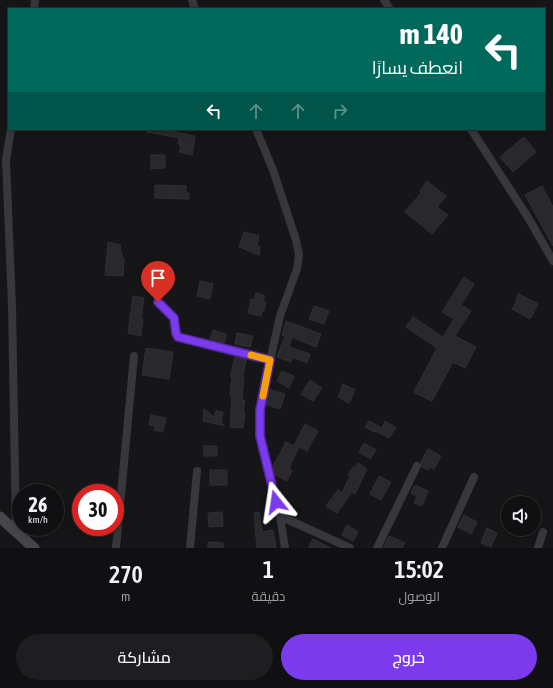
<!DOCTYPE html>
<html lang="ar">
<head>
<meta charset="utf-8">
<style>
  :root { --surface:#101012; --page:#1e1e20; --text:#f1f3f6; --muted:#9c9d9f; --line:#303032; --accent:#7c3aed }
  body { margin:0; font-family:"Asap Condensed",Cairo,sans-serif; background:var(--page); color:var(--text); direction:rtl; height:100vh; display:flex; flex-direction:column; font-size:15px; white-space:nowrap }
  * { box-sizing:border-box; margin:0 }
  p { font-size:13px; color:var(--muted) }
  .icon { flex:none; width:22px; height:22px; fill:none; stroke:currentColor; stroke-width:2; stroke-linecap:round; stroke-linejoin:round }
  .map { position:relative; height:548px; overflow:hidden; direction:ltr }
  .side { display:flex; flex-direction:column; background:var(--surface); flex:1 }
  .side>* { flex:none }
  .guide { position:absolute; left:8px; top:8px; width:537px; height:122px; border-radius:0px; box-shadow:0 2px 10px #0003,0 0 0 1px var(--line); direction:rtl; background:#00695c; color:#fff; overflow:hidden }
  .controls { position:absolute; left:501px; top:496px; display:grid; gap:8px }
  .controls a { display:grid; place-items:center; width:40px; height:40px; border-radius:50%; background:var(--surface); box-shadow:0 2px 10px #0003,0 0 0 1px var(--line); font-size:20px }
  .speed { position:absolute; left:12px; top:484px; display:flex; gap:8px; font-size:20px; font-weight:700; text-align:center }
  .speed>* { display:grid; place-content:center; width:52px; height:52px; border-radius:50%; background:var(--surface); box-shadow:0 2px 10px #0003,0 0 0 1px var(--line); line-height:1 }
  .speed small { font-size:10px; font-weight:400 }
  .speed .limit { border:6px solid #d22; background:#fff; color:#111 }
  .pin { position:absolute; display:grid; place-items:center; width:34px; height:34px; color:#fff; margin:-41px -17px; border-radius:50% 50% 50% 0; rotate:-45deg; box-shadow:0 0 4px #0007 }
  .pin .icon { rotate:45deg }
  .me { position:absolute; width:44px; margin:-22px; rotate:345deg; stroke-linejoin:round; filter:drop-shadow(0 0 3px #0008) }
  .turn { display:flex; align-items:center; gap:14px; height:84px; padding:0 16px; font-size:18px }
  .turn .icon { width:52px; height:52px; stroke-width:2.5 }
  .turn b { display:block; font-size:28px; line-height:34px }
  .lanes { display:flex; align-items:center; height:38px; padding:0 16px; background:#0003; justify-content:center; gap:20px; direction:ltr }
  .lanes .off { opacity:.35 }
  .eta { display:flex; justify-content:space-evenly; align-items:center; height:68px; text-align:center }
  .eta b { font-size:24px; font-weight:600; line-height:28px }
  .button { display:flex; gap:8px; margin-top:auto; padding:8px 16px }
  .button a { flex:1; height:46px; border-radius:24px; background:var(--accent); color:#fff; font-size:16px; font-weight:600; line-height:46px; text-align:center }
  .button a+a { background:var(--page); color:var(--text) }
  .map>svg:first-child { display:block }
</style>
</head>
<body>
<div class="map">
<svg width="553" height="548" viewBox="0 0 553 548">
  <rect width="100%" height="100%" fill="#161618"/>
  <!-- building -->
  <g fill="#29292c" stroke="#303034">
    <path d="M147 129H171V131L195 136 192 155 179 152 181 145 178 144 179 138 147 132Z"/>
    <path d="M524 137 536 152 513 172 500 157Z"/>
    <path d="M151 155H165V168L151 169Z"/>
    <path d="M427 181 446 196 437 207 448 215 432 234 405 212 421 193 420 191Z"/>
    <path d="M155 185 186 186V193H189V199L155 198Z"/>
    <path d="M542 186 553 207V246L525 195Z"/>
    <path d="M244 232 259 236 257 246 260 247 259 255 239 247Z"/>
    <path d="M108 242 120 245 121 253 124 260 123 276 105 275Z"/>
    <path d="M464 277 474 284 461 305 471 311 455 336 476 347 465 368 453 362 432 401 414 392 437 348 406 327 413 317 443 337 454 319 442 312Z"/>
    <path d="M200 281 213 284 210 299 197 296Z"/>
    <path d="M256 293 265 296 263 302H266L264 311 262 310 261 316 248 313 251 299 254 300Z"/>
    <path d="M518 294 538 304 530 319 512 309 517 300 516 299Z"/>
    <path d="M133 296 144 298 141 319H143L141 336 128 333Z"/>
    <path d="M314 306 329 311 324 324 309 319Z"/>
    <path d="M286 321 321 334 316 347 292 337 289 347 310 354 307 363 293 357 291 362 277 357 285 336 282 335Z"/>
    <path d="M213 330 226 334 224 343 210 339Z"/>
    <path d="M237 333 253 336 250 347 235 344Z"/>
    <path d="M146 348 173 352 169 379 142 375Z"/>
    <path d="M235 357 246 360 243 375 244 376 242 400H245L243 412H245L243 428 230 427 232 395H230L232 377H230Z"/>
    <path d="M282 371 294 376 289 388 277 381Z"/>
    <path d="M310 380 322 388 313 401 301 394Z"/>
    <path d="M343 384 355 390 349 403 338 397Z"/>
    <path d="M269 389 285 394 280 409 267 405Z"/>
    <path d="M204 409 214 417 216 411 223 412 221 423 225 426 203 421Z"/>
    <path d="M151 415 166 418 163 432 154 430 155 426 149 425Z"/>
    <path d="M369 421 382 428 385 421 396 428 389 438 375 431 374 432 365 427Z"/>
    <path d="M305 424 318 431 307 451 299 447 289 468 292 470 287 481 275 475 273 470 275 467 273 466 286 442 294 446Z"/>
    <path d="M364 443 376 450 370 459 359 452Z"/>
    <rect x="204" y="446" width="13" height="10"/>
    <path d="M428 449 441 456 434 469 430 467 428 470 422 467 421 462Z"/>
    <path d="M358 463 367 469 355 494 352 492 337 513 326 506 338 490 342 493 350 476 348 475 353 467 355 468Z"/>
    <rect x="210" y="470" width="17" height="15"/>
    <path d="M379 476 391 482 381 500 370 494Z"/>
    <path d="M415 485 428 491 422 506 414 503 417 496 411 493Z"/>
    <path d="M222 512 223 526 209 527 208 513Z"/>
    <path d="M259 512 262 532 273 530 276 548H257L254 513Z"/>
    <path d="M464 515 477 522 471 534 458 527Z"/>
    <path d="M347 525 358 532 353 541 342 535Z"/>
    <path d="M487 528 497 533 491 547 481 543Z"/>
    <path d="M389 536 405 543 402 548H383Z"/>
    <path d="M313 539 331 548H308Z"/>
    <path d="M208 542 223 543V548H208Z"/>
  </g>
  <g fill="none" stroke-linecap="round" stroke-linejoin="round">
    <!-- street -->
    <g stroke="#37383d" stroke-width="8">
      <path d="M192 0 195 9"/>
      <path d="M384 0 390 9"/>
      <path d="M34 9 35 0"/>
      <path d="M11 129 6 160 12 306 16 531"/>
      <path d="M256 129 273 170 296 240 299 255 297 269 280 316 262 397 259 422 260 436 262 448 280 516 285 548"/>
      <path d="M471 129 529 219 553 261"/>
      <path d="M158 302 174 318 176 333 178 337 270 360"/>
      <path d="M280 516 350 548"/>
      <path d="M116 548 134 356"/>
      <path d="M190 548 197 471"/>
      <path d="M377 548 417 466"/>
      <path d="M442 548 474 477"/>
      <path d="M538 548 543 532"/>
    </g>
    <!-- secondary -->
    <path stroke="#45474d" stroke-width="11" d="M0 517 34 548"/>
  </g>
  <g fill="none" stroke-linecap="round" stroke-linejoin="round">
    <!-- route casing -->
    <g stroke="#51269a" stroke-width="10">
      <path id="route" d="M158 302 174 318 176 333 178 337 270 360 260 410V436L276 502"/>
    </g>
    <!-- route -->
    <use href="#route" stroke="#7c3aed" stroke-width="7"/>
    <!-- slow -->
    <path stroke="#f59e0b" stroke-width="7" d="M251 355 270 360 263 396"/>
  </g>
</svg>
<div class="controls">
<a><svg class="icon" aria-label="sound" viewBox="0 0 24 24"><path d="M4 9h4l5-4v14l-5-4H4zM17 9q2 3 0 6"/></svg></a>
</div>
<div class="speed"><div>26<small>km/h</small></div><div class="limit">30</div></div>
<div class="pin" style="left:158px;top:302px;background:#d93025"><svg class="icon" aria-label="arrive" viewBox="0 0 24 24"><path d="M6 21V4h12l-3 4 3 4H6"/></svg></div>
<svg class="me" style="left:276px;top:502px" viewBox="-20 -20 40 40"><path d="M0-17L14 15 0 8-14 15z" fill="#7c3aed" stroke="#fff" stroke-width="4"/></svg>
<div class="guide">
<div class="turn"><svg class="icon" aria-label="left" viewBox="0 0 24 24"><path d="M17 20v-9H6M10 6l-5 5 5 5"/></svg><div><b>140 m</b>انعطف يسارًا</div></div>
<div class="lanes"><svg class="icon" aria-label="left" viewBox="0 0 24 24"><path d="M17 20v-9H6M10 6l-5 5 5 5"/></svg><svg class="icon off" aria-label="ahead" viewBox="0 0 24 24"><path d="M12 20V5M6 11l6-6 6 6"/></svg><svg class="icon off" aria-label="ahead" viewBox="0 0 24 24"><path d="M12 20V5M6 11l6-6 6 6"/></svg><svg class="icon off" aria-label="right" viewBox="0 0 24 24"><path d="M7 20v-9h11M14 6l5 5-5 5"/></svg></div>
</div>
</div>
<section class="side">
<div class="eta">
<div><b>15:02</b><p>الوصول</p></div>
<div><b>1</b><p>دقيقة</p></div>
<div><b>270</b><p>m</p></div>
</div>
<div class="button"><a>خروج</a><a>مشاركة</a></div>
</section>
</body>
</html>
